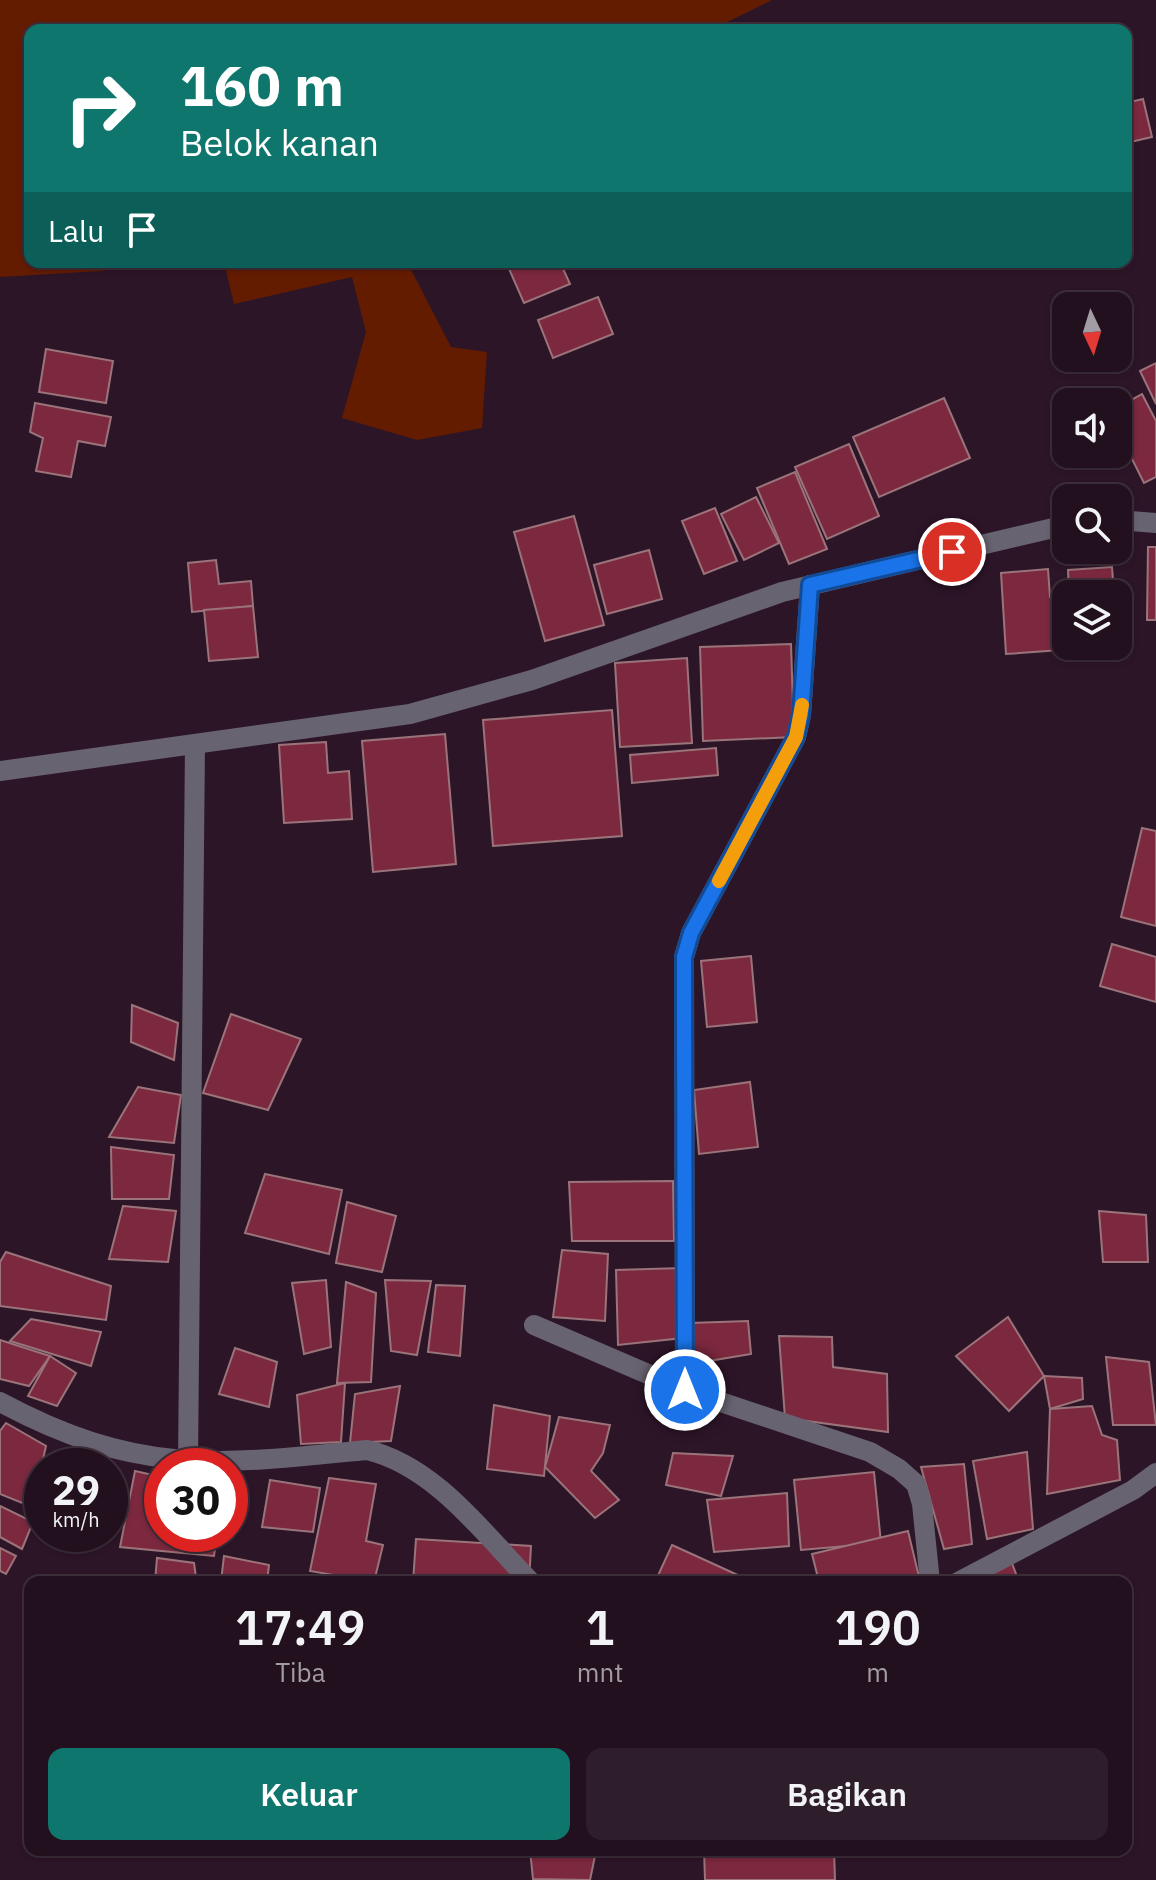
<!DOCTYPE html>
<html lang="id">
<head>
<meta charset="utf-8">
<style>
  :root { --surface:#22101e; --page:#2e1e2b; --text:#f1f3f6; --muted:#a29da4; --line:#3f303c; --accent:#0f766e }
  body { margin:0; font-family:"IBM Plex Sans",sans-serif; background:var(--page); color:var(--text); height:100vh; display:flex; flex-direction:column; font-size:30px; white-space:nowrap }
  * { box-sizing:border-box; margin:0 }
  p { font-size:26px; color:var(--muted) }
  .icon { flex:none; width:44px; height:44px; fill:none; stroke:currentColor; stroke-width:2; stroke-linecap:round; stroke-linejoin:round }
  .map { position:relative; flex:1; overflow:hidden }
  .details { position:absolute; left:24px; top:1576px; width:1108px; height:280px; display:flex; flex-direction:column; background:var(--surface); border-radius:16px; box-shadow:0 2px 6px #0004,0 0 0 2px var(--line) }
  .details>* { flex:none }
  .hud { position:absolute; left:24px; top:24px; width:1108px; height:244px; border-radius:16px; box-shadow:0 2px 6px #0004,0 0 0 2px var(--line); background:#0f766e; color:#fff; overflow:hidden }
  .needle { width:52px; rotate:176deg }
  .controls { position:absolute; left:1052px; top:292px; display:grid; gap:16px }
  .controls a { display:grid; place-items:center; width:80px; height:80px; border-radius:16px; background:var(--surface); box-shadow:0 2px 6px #0004,0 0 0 2px var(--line); font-size:40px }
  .speed { position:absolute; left:24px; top:1448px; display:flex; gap:16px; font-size:40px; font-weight:700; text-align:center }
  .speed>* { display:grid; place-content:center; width:104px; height:104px; border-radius:50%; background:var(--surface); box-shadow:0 2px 6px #0004,0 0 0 2px var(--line); line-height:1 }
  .speed small { font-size:20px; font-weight:400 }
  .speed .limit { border:12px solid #d22; background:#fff; color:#111 }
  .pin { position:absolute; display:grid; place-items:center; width:68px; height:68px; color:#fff; margin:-34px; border:4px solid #fff; border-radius:50%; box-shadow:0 2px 8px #0007 }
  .me { position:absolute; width:88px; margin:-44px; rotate:0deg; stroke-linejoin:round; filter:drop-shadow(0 0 6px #0008) }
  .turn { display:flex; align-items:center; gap:28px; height:168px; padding:0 24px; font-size:36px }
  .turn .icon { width:104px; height:104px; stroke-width:2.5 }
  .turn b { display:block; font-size:56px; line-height:68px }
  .then { display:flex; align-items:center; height:76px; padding:0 24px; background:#0003; gap:16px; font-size:30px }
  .eta { display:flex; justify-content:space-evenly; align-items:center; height:136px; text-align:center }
  .eta b { font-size:48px; font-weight:600; line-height:56px }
  .cta { display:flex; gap:16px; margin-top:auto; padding:16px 24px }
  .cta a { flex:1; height:92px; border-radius:16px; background:var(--accent); color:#fff; font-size:32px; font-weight:600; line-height:92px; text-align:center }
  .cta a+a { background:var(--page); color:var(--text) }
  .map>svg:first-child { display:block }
</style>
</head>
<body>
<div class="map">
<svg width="1156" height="1880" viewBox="0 0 1156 1880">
  <rect width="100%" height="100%" fill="#2d1528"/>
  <!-- green -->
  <g fill="#641c01">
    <path d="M0 0H772L711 30H30V262H152L101 271 0 277Z"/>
    <path d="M224 262H407L451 347 487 352 482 428 417 440 342 418 366 332 352 277 234 304Z"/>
  </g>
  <!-- building -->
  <g fill="#7c283f" stroke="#9a747a" stroke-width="2">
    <path d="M1143 99 1152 137 1126 143V103Z"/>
    <path d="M506 262H560L570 284 524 303Z"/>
    <path d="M598 297 613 334 553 358 538 320Z"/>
    <path d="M46 349 113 361 106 403 39 392Z"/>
    <path d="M1156 363V404L1140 371Z"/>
    <path d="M1142 394 1156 421V477L1144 483 1118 431V407Z"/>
    <path d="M944 398 970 458 879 497 853 437Z"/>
    <path d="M35 403 111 417 105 446 78 441 71 477 36 471 43 438 30 432Z"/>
    <path d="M849 444 879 516 827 539 795 467Z"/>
    <path d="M795 472 827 549 789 564 757 488Z"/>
    <path d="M756 497 779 543 744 560 721 514Z"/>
    <path d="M715 508 737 561 704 574 682 521Z"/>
    <path d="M574 516 604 625 545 641 514 532Z"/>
    <path d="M1148 547H1156V620H1147Z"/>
    <path d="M649 550 662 599 607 614 594 565Z"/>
    <path d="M216 560 219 584 251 581 253 606 192 612 188 563Z"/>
    <path d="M1112 567 1114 594H1069L1068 570Z"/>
    <path d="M1048 569 1050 597H1066V646H1117L1006 654 1001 573Z"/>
    <path d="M253 606 258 657 209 661 204 610Z"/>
    <path d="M791 644 794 737 703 741 700 647Z"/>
    <path d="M687 658 692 743 620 747 615 663Z"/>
    <path d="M612 710 622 836 493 846 483 720Z"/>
    <path d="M445 734 456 864 373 872 362 741Z"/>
    <path d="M326 742 328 773 349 771 352 819 284 823 279 745Z"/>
    <path d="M716 748 718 775 632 783 630 755Z"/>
    <path d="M1142 828 1156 831V926L1121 917Z"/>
    <path d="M1112 944 1156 957V1002L1100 986Z"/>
    <path d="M751 956 757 1022 707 1027 701 961Z"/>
    <path d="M132 1005 178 1023 174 1060 131 1042Z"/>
    <path d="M231 1014 301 1039 268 1110 203 1093Z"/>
    <path d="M750 1082 758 1147 699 1154 694 1090Z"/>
    <path d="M138 1087 181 1095 174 1143 109 1137Z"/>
    <path d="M111 1147 174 1155 169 1199H112Z"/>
    <path d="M265 1174 342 1190 329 1254 245 1233Z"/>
    <path d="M673 1181 674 1241H572L569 1182Z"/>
    <path d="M347 1202 396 1216 382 1272 336 1263Z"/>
    <path d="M123 1206 176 1211 168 1262 109 1259Z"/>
    <path d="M1099 1211 1146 1215 1148 1262H1103Z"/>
    <path d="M562 1250 608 1254 605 1321 553 1317Z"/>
    <path d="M6 1252 111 1286 106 1320 0 1306V1262Z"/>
    <path d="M682 1268 683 1338 618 1345 616 1270Z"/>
    <path d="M326 1280 331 1347 304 1354 292 1283Z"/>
    <path d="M385 1280 431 1281 417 1355 391 1351Z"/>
    <path d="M346 1282 376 1293 371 1382 337 1383Z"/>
    <path d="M436 1285 465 1286 460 1356 428 1352Z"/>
    <path d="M1008 1317 1044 1376 1009 1411 956 1356Z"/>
    <path d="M31 1319 101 1332 91 1366 10 1341Z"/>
    <path d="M748 1321 751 1354 691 1364 690 1323Z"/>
    <path d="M779 1336 832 1337 833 1367 887 1374 888 1432 785 1418Z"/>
    <path d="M0 1340 50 1356 29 1386 0 1379Z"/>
    <path d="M235 1348 277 1362 269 1407 219 1394Z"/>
    <path d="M50 1356 76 1373 57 1406 28 1396Z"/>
    <path d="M1106 1357 1149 1362 1156 1425H1113Z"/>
    <path d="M1044 1376 1082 1378 1083 1399 1050 1409Z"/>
    <path d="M345 1383 341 1442 301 1444 297 1395Z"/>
    <path d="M400 1386 391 1441 350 1443 355 1394Z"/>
    <path d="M494 1405 550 1416 544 1476 487 1469Z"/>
    <path d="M1092 1406 1102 1435 1117 1440 1120 1480 1047 1494 1050 1409Z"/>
    <path d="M559 1417 610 1425 603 1453 591 1471 619 1500 595 1518 545 1467Z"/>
    <path d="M6 1423 46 1446 32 1507 0 1494V1431Z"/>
    <path d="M1027 1452 1033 1529 987 1539 973 1461Z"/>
    <path d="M673 1453 733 1456 721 1496 666 1485Z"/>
    <path d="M964 1464 972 1544 944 1549 921 1467Z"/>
    <path d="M135 1471 162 1477V1534H217L214 1556 120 1547Z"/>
    <path d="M874 1472 881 1543 801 1550 794 1480Z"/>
    <path d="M329 1478 376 1484 366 1541 383 1545 374 1582 310 1571Z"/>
    <path d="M270 1480 320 1488 313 1532 262 1527Z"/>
    <path d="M787 1493 789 1546 714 1552 707 1500Z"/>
    <path d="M0 1506 33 1522 22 1549 0 1537Z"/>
    <path d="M908 1531 920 1581 819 1582 812 1554Z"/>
    <path d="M416 1539 531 1546 529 1582H413Z"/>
    <path d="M672 1545 753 1582H655Z"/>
    <path d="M0 1548 16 1556 6 1574 0 1571Z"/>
    <path d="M1009 1555 1019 1582H938Z"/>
    <path d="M224 1556 269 1565 267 1582H155L157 1558 194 1563 196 1577 221 1581Z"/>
    <path d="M530 1850H569L595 1856 590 1880 533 1879Z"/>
    <path d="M704 1850H834L835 1880H705Z"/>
  </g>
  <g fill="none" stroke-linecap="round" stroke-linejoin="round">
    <!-- minor -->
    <g stroke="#686370" stroke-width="20">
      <path d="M1118 520 1156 523"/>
      <path d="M0 771 410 714 532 680 782 592 1066 525"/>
      <path d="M534 1325 685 1390 870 1452 899 1469 916 1484 922 1504 930 1582"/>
      <path d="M685 1390 684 957 691 933 796 737 801 715 810 585"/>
      <path d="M0 1402C138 1476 218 1465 367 1450 435 1466 484 1534 531 1582"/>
      <path d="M188 1462 195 745"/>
      <path d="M958 1582 1133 1490 1156 1473"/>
    </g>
  </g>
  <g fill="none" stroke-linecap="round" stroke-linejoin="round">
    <!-- route casing -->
    <g stroke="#114b97" stroke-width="20">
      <path id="route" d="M685 1390 684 1006V957L691 933 796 737 801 715 810 585 952 552"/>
    </g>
    <!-- route -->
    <use href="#route" stroke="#1a73e8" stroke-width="14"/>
    <!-- slow -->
    <path stroke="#f59e0b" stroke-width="14" d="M719 881 796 737 802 705"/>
  </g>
</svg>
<div class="controls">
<a><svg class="needle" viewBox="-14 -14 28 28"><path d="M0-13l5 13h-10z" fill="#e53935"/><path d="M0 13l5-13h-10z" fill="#a29da4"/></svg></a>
<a><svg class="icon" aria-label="sound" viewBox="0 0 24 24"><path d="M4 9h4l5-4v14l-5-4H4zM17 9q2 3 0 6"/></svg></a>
<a><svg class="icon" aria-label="search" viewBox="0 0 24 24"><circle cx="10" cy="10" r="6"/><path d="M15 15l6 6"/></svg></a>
<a><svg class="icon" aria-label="layers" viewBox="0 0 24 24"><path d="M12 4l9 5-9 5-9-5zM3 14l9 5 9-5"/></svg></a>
</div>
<div class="speed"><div>29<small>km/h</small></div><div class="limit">30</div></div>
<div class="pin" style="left:952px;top:552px;background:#d93025"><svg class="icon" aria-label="arrive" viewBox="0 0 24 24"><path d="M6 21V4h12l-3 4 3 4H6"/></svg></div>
<svg class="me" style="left:685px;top:1390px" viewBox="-20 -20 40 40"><circle r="17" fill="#1a73e8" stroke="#fff" stroke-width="3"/><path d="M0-11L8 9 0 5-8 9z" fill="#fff"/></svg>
<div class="hud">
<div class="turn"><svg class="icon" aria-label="right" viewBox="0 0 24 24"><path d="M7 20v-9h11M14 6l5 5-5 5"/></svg><div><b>160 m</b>Belok kanan</div></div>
<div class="then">Lalu<svg class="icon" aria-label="arrive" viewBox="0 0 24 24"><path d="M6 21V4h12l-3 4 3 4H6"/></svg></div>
</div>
<section class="details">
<div class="eta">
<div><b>17:49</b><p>Tiba</p></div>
<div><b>1</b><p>mnt</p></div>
<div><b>190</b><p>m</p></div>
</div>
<div class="cta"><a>Keluar</a><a>Bagikan</a></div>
</section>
</div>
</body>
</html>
